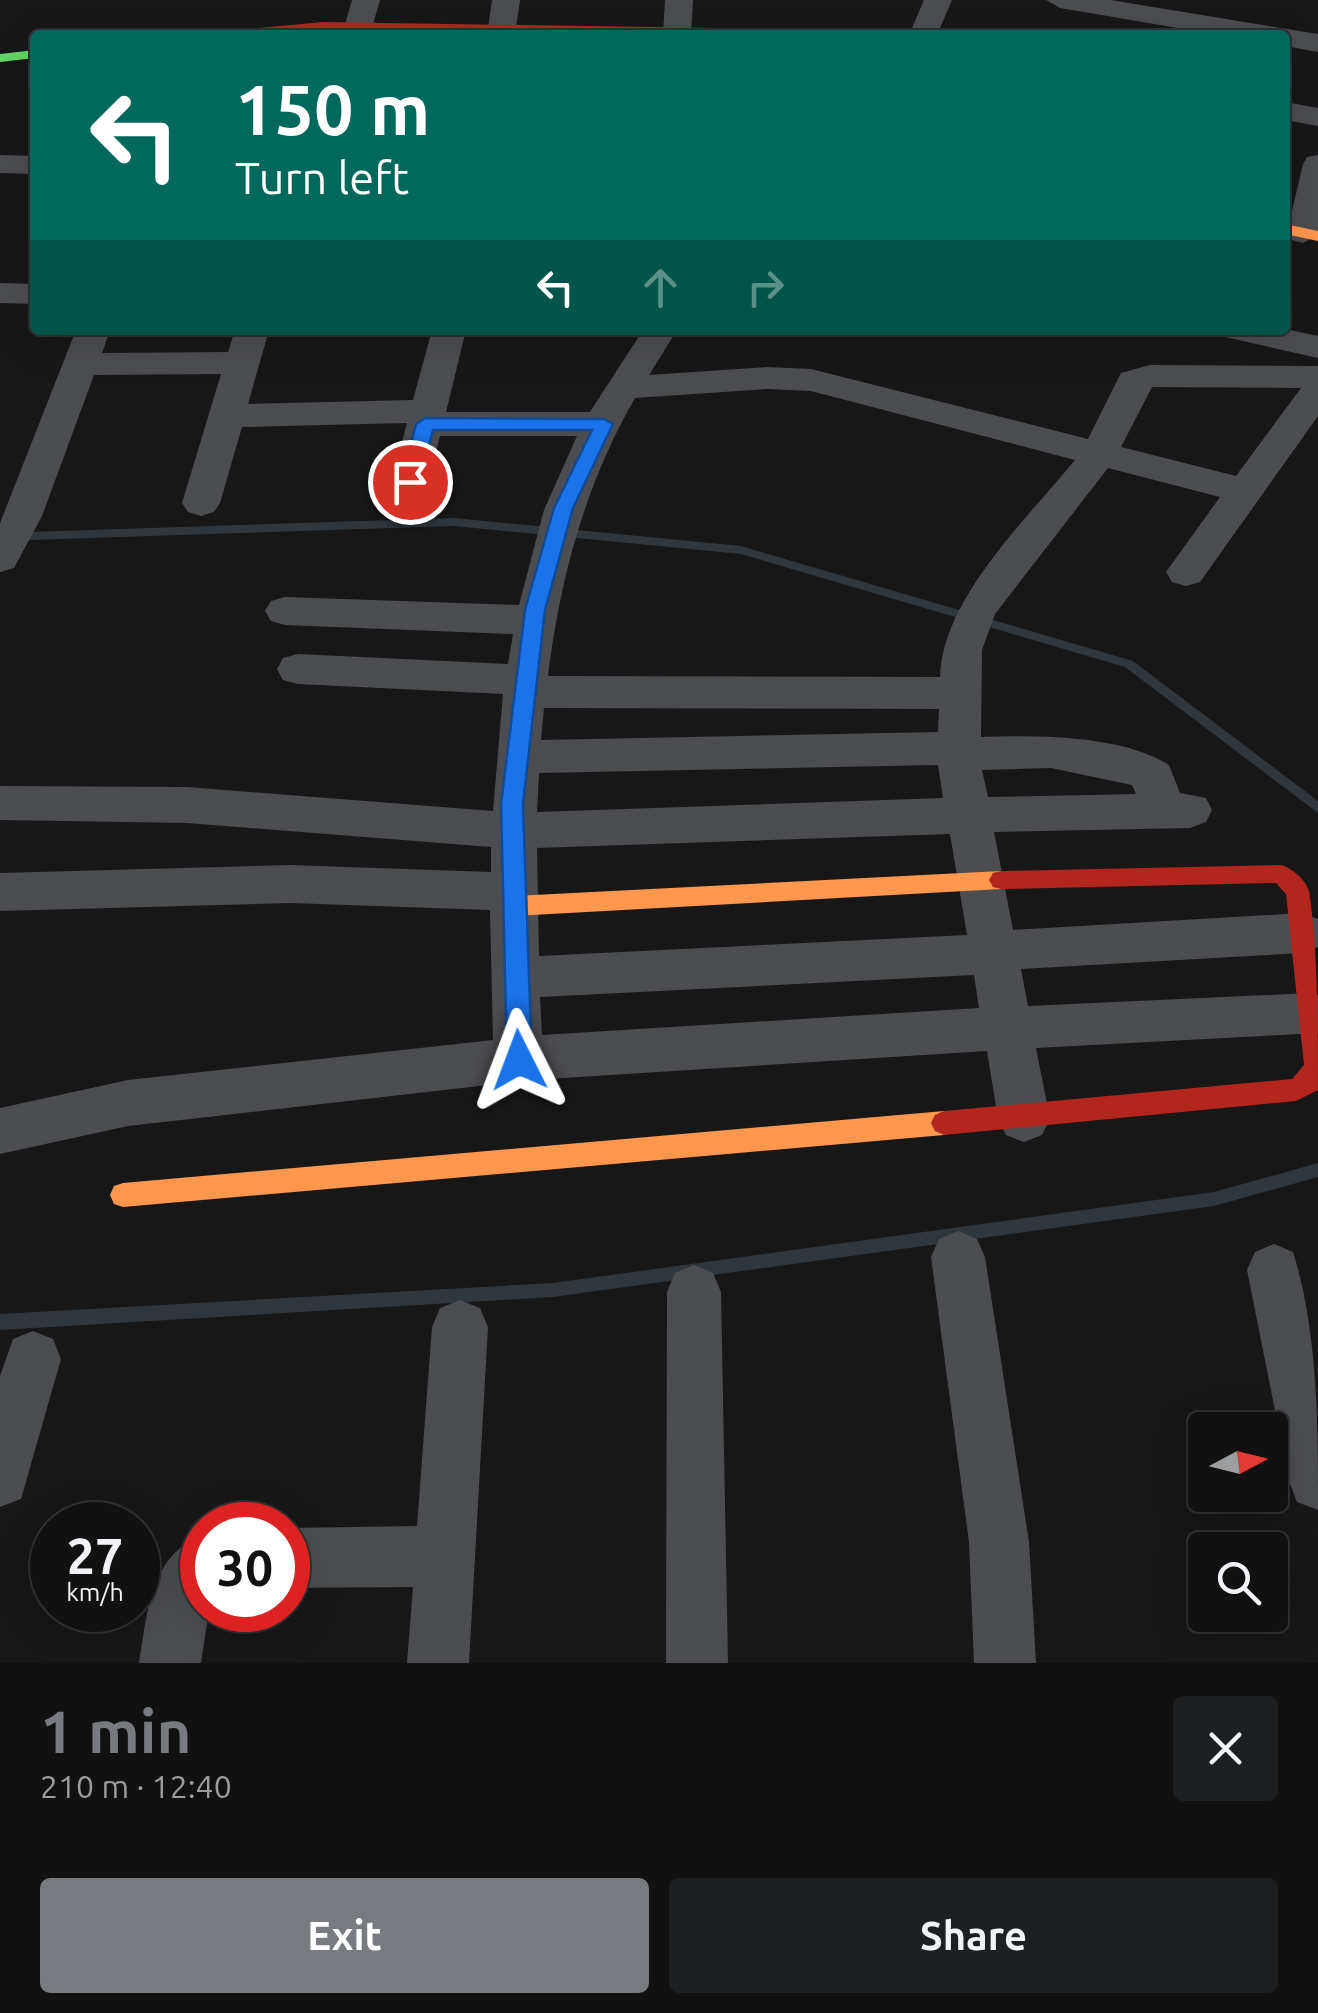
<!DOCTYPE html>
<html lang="en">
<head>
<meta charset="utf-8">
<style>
  :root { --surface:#111112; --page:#1e1f20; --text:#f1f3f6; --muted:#9c9d9f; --line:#303132; --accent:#777a7f }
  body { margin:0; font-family:Ubuntu,sans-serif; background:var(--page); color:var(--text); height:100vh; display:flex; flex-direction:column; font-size:38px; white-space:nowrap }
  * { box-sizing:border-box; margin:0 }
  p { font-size:32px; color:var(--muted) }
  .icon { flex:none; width:55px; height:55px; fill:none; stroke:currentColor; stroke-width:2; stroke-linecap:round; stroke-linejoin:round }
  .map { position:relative; height:1663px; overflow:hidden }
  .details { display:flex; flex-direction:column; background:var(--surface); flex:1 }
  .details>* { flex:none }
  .banner { position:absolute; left:30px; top:30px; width:1260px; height:305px; border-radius:10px; box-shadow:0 10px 40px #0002,0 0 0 2px var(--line); background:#00695c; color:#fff; overflow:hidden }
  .needle { width:65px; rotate:83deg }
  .tools { position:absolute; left:1188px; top:1412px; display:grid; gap:20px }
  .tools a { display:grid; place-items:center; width:100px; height:100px; border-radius:10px; background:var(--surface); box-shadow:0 10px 40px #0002,0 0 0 2px var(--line); font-size:50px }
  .speed { position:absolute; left:30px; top:1502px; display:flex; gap:20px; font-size:50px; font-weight:700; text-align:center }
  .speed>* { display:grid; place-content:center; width:130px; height:130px; border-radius:50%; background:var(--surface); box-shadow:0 10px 40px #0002,0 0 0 2px var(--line); line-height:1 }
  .speed small { font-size:25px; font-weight:400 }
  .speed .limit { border:15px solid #d22; background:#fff; color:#111 }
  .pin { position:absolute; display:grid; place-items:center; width:85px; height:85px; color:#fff; margin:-42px; border:5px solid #fff; border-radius:50%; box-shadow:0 2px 10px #0007 }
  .me { position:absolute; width:110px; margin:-55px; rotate:357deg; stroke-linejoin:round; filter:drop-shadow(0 0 8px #0008) }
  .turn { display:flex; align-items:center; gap:35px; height:210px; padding:0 40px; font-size:45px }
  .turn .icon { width:130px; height:130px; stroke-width:2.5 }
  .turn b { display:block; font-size:70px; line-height:85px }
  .lanes { display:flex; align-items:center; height:95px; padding:0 40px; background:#0003; justify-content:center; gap:50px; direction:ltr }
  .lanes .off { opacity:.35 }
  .round { display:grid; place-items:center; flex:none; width:105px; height:105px; border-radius:10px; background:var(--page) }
  .head { display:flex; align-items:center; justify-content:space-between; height:170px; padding:0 40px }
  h1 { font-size:60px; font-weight:600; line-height:75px; color:var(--accent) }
  .button { display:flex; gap:20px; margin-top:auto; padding:20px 40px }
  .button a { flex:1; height:115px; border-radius:10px; background:var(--accent); color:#fff; font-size:40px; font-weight:600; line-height:115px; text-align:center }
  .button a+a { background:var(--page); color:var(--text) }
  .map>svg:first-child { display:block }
</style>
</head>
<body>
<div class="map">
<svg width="1318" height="1663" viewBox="0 0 1318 1663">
  <rect width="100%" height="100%" fill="#171718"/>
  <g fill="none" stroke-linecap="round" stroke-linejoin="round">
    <!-- stream -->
    <g fill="#2f373c" fill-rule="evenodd">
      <path d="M454 518 741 546 1133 661 1318 801V813L1125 667 741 554 454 526 0 541V533Z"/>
      <path d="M1318 1163V1177L1214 1206 553 1297 0 1330V1314L553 1283 1214 1192Z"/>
    </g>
    <!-- street -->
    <g fill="#4c4d50" fill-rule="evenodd">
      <path d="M352 0H380L370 35H342Z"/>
      <path d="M492 0H520L515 35H487Z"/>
      <path d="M665 0H693L691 35H663Z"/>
      <path d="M924 0H952L937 35H909Z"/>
      <path d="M1046 0H1110L1318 34V52L1285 46V35H1219L1060 8Z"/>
      <path d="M1285 102 1318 108V126L1285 120Z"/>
      <path d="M0 155 35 156V174L0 173Z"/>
      <path d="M1318 155V235L1303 243 1292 240 1287 233 1303 164 1307 157Z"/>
      <path d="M0 283 35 284V304L0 303Z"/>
      <path d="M1285 329 1318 336V358L1225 337 1220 330Z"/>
      <path d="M76 330H110L102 353 228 352 235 330H269L248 404 413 400 432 330H466L446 412H590L643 330H677L649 375 767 367 811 369 1088 439 1121 373 1150 365 1318 366V416L1200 582 1186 586 1172 582 1166 572 1220 497 1108 468 995 614 982 650 981 737C1033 735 1123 735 1169 765L1180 793 1206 798 1212 810 1206 822 1190 828 994 832 1013 930 1302 913 1318 919V947L1302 953 1021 969 1028 1006 1312 993 1318 995V1033L1036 1048 1050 1119 1042 1135 1024 1142 1006 1135 998 1119 987 1051 532 1080 128 1126 0 1154V1108L128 1080 493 1040 490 910 290 903 0 911V873L290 865 491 872V847L187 823 0 820V786L187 787 493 811 503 694 298 684 283 680 277 669 283 658 298 654 508 664 513 634 285 625 271 621 265 611 271 601 285 597 519 605 544 510 577 436H440L422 510 417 519 403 523 389 519 384 510 407 423 242 427 220 503 214 512 201 516 188 512 182 503 221 374 94 375 42 516 14 568 0 572V523ZM1152 387 1301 388 1236 476 1121 447ZM767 389 811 391 1075 460C1026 520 942 599 940 677L548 676C560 577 586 483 635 398ZM544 708 939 709 938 732 541 740ZM938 765 943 798 537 812 539 773ZM1051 768 1132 785 1136 794 988 797 982 770ZM950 834 967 935 539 956 537 848ZM974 975 979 1008 542 1035 540 997Z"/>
      <path d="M958 1231 977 1239 985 1257 1029 1542 1036 1663H974L969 1542 931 1257 939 1239Z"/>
      <path d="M1274 1244 1293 1252C1318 1332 1318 1424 1318 1510L1297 1502 1289 1481 1247 1270 1255 1252Z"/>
      <path d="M694 1265 713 1273 721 1292 728 1663H666L667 1292 675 1273Z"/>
      <path d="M460 1300 480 1308 488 1327 469 1663H407L413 1587 288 1588V1528L417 1526 432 1327 440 1308Z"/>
      <path d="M33 1331 53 1339 61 1359 21 1499 0 1507V1376L13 1339Z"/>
      <path d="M202 1535V1610H209L201 1663H139C148 1612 149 1557 202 1535Z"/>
    </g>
    <!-- fast -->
    <path fill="#63d668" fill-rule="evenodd" d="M35 50V58L0 62V54Z"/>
    <!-- slow -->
    <g fill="#ff974d" fill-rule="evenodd">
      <path d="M1285 224 1318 231V241L1285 234Z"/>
      <path d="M1001 871 1009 873 1013 880 1009 887 1001 889 514 916 506 913 502 906 506 899 514 896Z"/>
      <path d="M944 1111 953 1115 957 1123 953 1131 944 1135 123 1207 114 1204 110 1195 114 1186 123 1183Z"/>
    </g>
    <!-- jam -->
    <g fill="#b3261e" fill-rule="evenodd">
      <path d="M323 22 843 30 850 34 323 30 222 35 229 31Z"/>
      <path d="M1281 865C1292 868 1305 879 1309 891 1318 948 1318 1030 1318 1090L1296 1101 944 1135 935 1131 931 1123 935 1115 944 1111 1292 1079 1304 1065 1286 894 1276 883 1001 889 993 887 989 880 993 873 1001 871Z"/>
    </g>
  </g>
  <!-- route -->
  <path fill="#1a73e8" stroke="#114b97" stroke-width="2.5" d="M425 418 604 419 613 424 573 508 545 610 523 804 532 1060 528 1068 519 1071 510 1068 507 1060 501 804 525 610 554 508 592 430H433L420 482 410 488 401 482 416 424Z"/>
</svg>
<div class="tools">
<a><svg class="needle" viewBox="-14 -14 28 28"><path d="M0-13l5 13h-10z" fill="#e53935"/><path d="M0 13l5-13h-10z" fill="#9c9d9f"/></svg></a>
<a><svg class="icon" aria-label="search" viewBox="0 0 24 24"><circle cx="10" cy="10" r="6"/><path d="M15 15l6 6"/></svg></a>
</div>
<div class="speed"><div>27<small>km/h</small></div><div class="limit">30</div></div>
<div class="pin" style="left:410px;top:482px;background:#d93025"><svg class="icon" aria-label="arrive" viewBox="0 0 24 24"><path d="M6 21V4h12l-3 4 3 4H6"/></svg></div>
<svg class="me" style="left:519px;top:1060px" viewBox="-20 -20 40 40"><path d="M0-17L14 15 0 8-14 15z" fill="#1a73e8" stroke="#fff" stroke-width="4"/></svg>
<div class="banner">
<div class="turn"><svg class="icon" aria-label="left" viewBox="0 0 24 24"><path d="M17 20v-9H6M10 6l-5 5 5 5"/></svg><div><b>150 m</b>Turn left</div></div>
<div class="lanes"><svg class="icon" aria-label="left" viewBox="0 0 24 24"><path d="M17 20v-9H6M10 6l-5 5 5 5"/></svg><svg class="icon off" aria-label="ahead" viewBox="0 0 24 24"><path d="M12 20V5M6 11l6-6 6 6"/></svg><svg class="icon off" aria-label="right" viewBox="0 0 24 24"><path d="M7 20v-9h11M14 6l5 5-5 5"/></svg></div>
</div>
</div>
<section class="details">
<div class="head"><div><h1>1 min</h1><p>210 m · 12:40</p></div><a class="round"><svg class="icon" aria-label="close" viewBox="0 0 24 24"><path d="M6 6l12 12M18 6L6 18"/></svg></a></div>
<div class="button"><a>Exit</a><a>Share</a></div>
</section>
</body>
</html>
